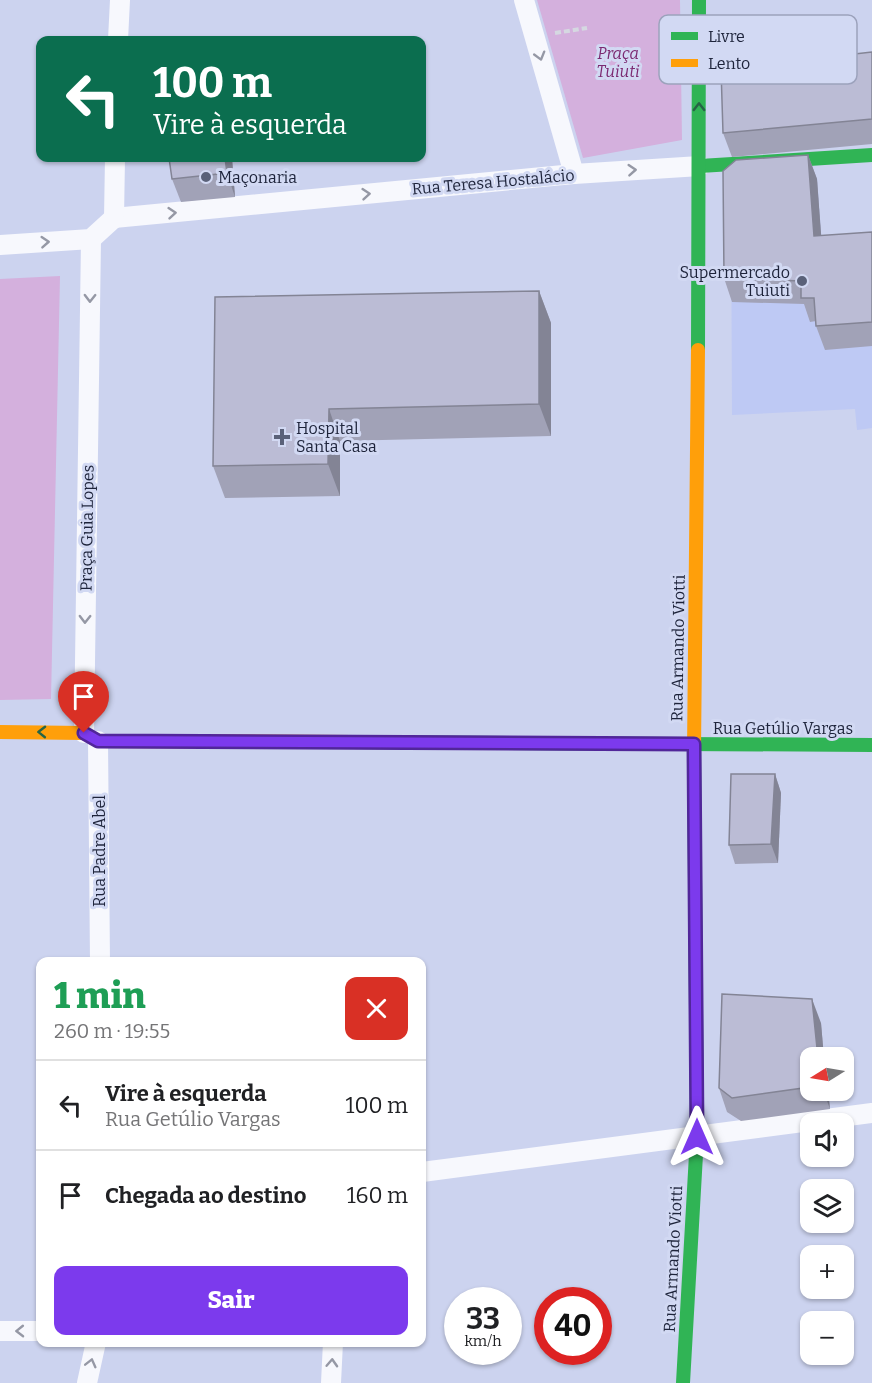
<!DOCTYPE html>
<html lang="pt">
<head>
<meta charset="utf-8">
<style>
  :root { --surface:#fff; --page:#f2f2f2; --text:#202124; --muted:#757577; --line:#e0e0e0; --accent:#7c3aed }
  body { margin:0; font-family:Bitter,serif; background:var(--page); color:var(--text); height:100vh; display:flex; flex-direction:column; font-size:22px; white-space:nowrap }
  * { box-sizing:border-box; margin:0 }
  p { font-size:20px; color:var(--muted) }
  .icon { flex:none; width:33px; height:33px; fill:none; stroke:currentColor; stroke-width:2; stroke-linecap:round; stroke-linejoin:round }
  .map { position:relative; flex:1; overflow:hidden }
  .side { position:absolute; left:36px; top:957px; width:390px; height:390px; display:flex; flex-direction:column; background:var(--surface); border-radius:12px; box-shadow:0 2px 4px #0004 }
  .side>* { flex:none }
  .guide { position:absolute; left:36px; top:36px; width:390px; height:126px; border-radius:12px; box-shadow:0 2px 4px #0004; background:#0b6e4f; color:#fff; overflow:hidden }
  .needle { width:39px; rotate:259deg }
  .fabs { position:absolute; left:800px; top:1047px; display:grid; gap:12px }
  .fabs a { display:grid; place-items:center; width:54px; height:54px; border-radius:12px; background:var(--surface); box-shadow:0 2px 4px #0004; font-size:30px }
  .speed { position:absolute; left:444px; top:1287px; display:flex; gap:12px; font-size:30px; font-weight:700; text-align:center }
  .speed>* { display:grid; place-content:center; width:78px; height:78px; border-radius:50%; background:var(--surface); box-shadow:0 2px 4px #0004; line-height:1 }
  .speed small { font-size:15px; font-weight:400 }
  .speed .limit { border:9px solid #d22; background:#fff; color:#111 }
  .pin { position:absolute; display:grid; place-items:center; width:51px; height:51px; color:#fff; margin:-62px -26px; border-radius:50% 50% 50% 0; rotate:-45deg; box-shadow:0 0 6px #0007 }
  .pin .icon { rotate:45deg }
  .me { position:absolute; width:66px; margin:-33px; rotate:0deg; stroke-linejoin:round; filter:drop-shadow(0 0 4px #0008) }
  .turn { display:flex; align-items:center; gap:21px; height:126px; padding:0 18px; font-size:27px }
  .turn .icon { width:78px; height:78px; stroke-width:2.5 }
  .turn b { display:block; font-size:42px; line-height:51px }
  .round { display:grid; place-items:center; flex:none; width:63px; height:63px; border-radius:12px; background:var(--page) }
  .summary { display:flex; align-items:center; justify-content:space-between; height:102px; padding:0 18px }
  h1 { font-size:36px; font-weight:800; line-height:45px; color:#1e9e55 }
  .button { display:flex; gap:12px; margin-top:auto; padding:12px 18px }
  .button a { flex:1; height:69px; border-radius:12px; background:var(--accent); color:#fff; font-size:24px; font-weight:800; line-height:69px; text-align:center }
  ul { padding:0; list-style:none }
  li { display:flex; align-items:center; gap:18px; height:90px; padding:0 18px; border-top:2px solid var(--line) }
  li div { flex:1 }
  li b { display:block; font-size:22px }
  li em { font-style:normal }
  .map>svg:first-child { display:block }
</style>
</head>
<body>
<div class="map">
<svg width="872" height="1383" viewBox="0 0 872 1383">
  <rect width="100%" height="100%" fill="#ccd3ef"/>
  <!-- built -->
  <path fill="#bec9f4" d="M817 178 823 260 872 256V428L857 430 855 409 732 415 731 194 744 183Z"/>
  <!-- green -->
  <g fill="#d4b0dd">
    <path d="M537 0H680L682 140 583 158Z"/>
    <path d="M60 276 51 699 0 700V279Z"/>
  </g>
  <g fill="none" stroke-linecap="round" stroke-linejoin="round">
    <!-- path -->
    <path stroke="#d5d8e1" stroke-width="4" stroke-dasharray="6 3" stroke-linecap="butt" d="M555 33 587 28"/>
    <!-- street -->
    <g stroke="#f7f8fd" stroke-width="20">
      <path d="M524 0 574 174"/>
      <path d="M118 40 120 0"/>
      <path d="M114 218 574 174 700 166"/>
      <path d="M114 218 115 158"/>
      <path d="M0 245 91 239 114 218"/>
      <path d="M84 733 91 239"/>
      <path d="M98 741 100 962"/>
      <path d="M422 1172 872 1113"/>
      <path d="M0 1331H40"/>
      <path d="M87 1383 96 1342"/>
      <path d="M331 1383 333 1342"/>
    </g>
    <!-- fast -->
    <g stroke="#30b455" stroke-width="14">
      <path d="M700 166 872 155"/>
      <path d="M698 350 699 0"/>
      <path d="M353 742 872 745"/>
      <path d="M683 1383 697 1137 694 750"/>
    </g>
    <!-- slow -->
    <g stroke="#ff9f0a" stroke-width="14">
      <path d="M0 732 84 733 98 741 353 742"/>
      <path d="M694 750 698 350"/>
    </g>
  </g>
  <!-- wall -->
  <g fill="#a1a2b7">
    <path d="M872 52V144L732 157 723 133Z"/>
    <path d="M808 155 817 179 821 236 872 232V346L825 350 816 326V321L810 322 804 304 732 302 724 278Z"/>
    <path d="M169 158H232L235 197 181 202 172 179Z"/>
    <path d="M539 291 551 323V436L340 441V496L225 498 213 466Z"/>
    <path d="M775 774 781 793 778 863 735 864 729 845Z"/>
    <path d="M821 1023 824 1058H810V1090H828L830 1109 741 1121 727 1112 719 1088Z"/>
  </g>
  <!-- shaded-wall -->
  <g fill="#838495">
    <path d="M808 155 817 179 823 260 814 236Z"/>
    <path d="M225 158H232L235 197 227 173Z"/>
    <path d="M539 291 551 323V436L539 404Z"/>
    <path d="M329 409 340 441V496L328 464Z"/>
    <path d="M775 774 781 793 778 863 771 844Z"/>
    <path d="M812 999 821 1023 824 1058H818Z"/>
    <path d="M823 1090H828L830 1109Z"/>
  </g>
  <!-- building -->
  <g fill="#bbbcd5" stroke="#838495" stroke-width="1.5">
    <path d="M872 52V119L723 133 721 69Z"/>
    <path d="M808 155 814 236 872 232V322L816 326 814 298H801V281L724 278 723 171 736 160Z"/>
    <path d="M169 158H225L227 173 172 179Z"/>
    <path d="M539 291V404L329 409 328 464 213 466 215 297Z"/>
    <path d="M731 774H775L771 844 729 845Z"/>
    <path d="M722 994 812 999 818 1058H810V1087L732 1098 719 1088Z"/>
  </g>
  <!-- one-way arrows -->
  <defs><path id="oneway-chevron" d="M-2-3.5L2.5 0L-2 3.5" fill="none" stroke-width="1.6" stroke-linecap="round" stroke-linejoin="round" transform="scale(1.5)"/></defs>
  <g stroke="#9598a5">
    <use href="#oneway-chevron" transform="translate(540 56) rotate(74)"/>
    <use href="#oneway-chevron" transform="translate(632 170) rotate(-4)"/>
    <use href="#oneway-chevron" transform="translate(366 194) rotate(-5)"/>
    <use href="#oneway-chevron" transform="translate(172 213) rotate(-5)"/>
    <use href="#oneway-chevron" transform="translate(45 242) rotate(-4)"/>
    <use href="#oneway-chevron" transform="translate(90 298) rotate(91)"/>
    <use href="#oneway-chevron" transform="translate(85 619) rotate(91)"/>
    <use href="#oneway-chevron" transform="translate(20 1331) rotate(179)"/>
    <use href="#oneway-chevron" transform="translate(91 1363) rotate(-76)"/>
    <use href="#oneway-chevron" transform="translate(332 1363) rotate(-87)"/>
  </g>
  <g stroke="#266446">
    <use href="#oneway-chevron" transform="translate(699 107) rotate(-90)"/>
    <use href="#oneway-chevron" transform="translate(42 732) rotate(-179)"/>
  </g>
  <g fill="none" stroke-linecap="round" stroke-linejoin="round">
    <!-- route casing -->
    <g stroke="#51269a" stroke-width="15">
      <path id="route" d="M84 733 98 741 694 744 697 1137"/>
    </g>
    <!-- route -->
    <use href="#route" stroke="#7c3aed" stroke-width="10"/>
  </g>
  <!-- markers -->
  <g fill="#5a6179" stroke="#d2d9f3" stroke-width="2">
    <circle cx="206" cy="177" r="6"/>
    <circle cx="802" cy="281" r="6"/>
    <path d="M279 428h6v6h6v6h-6v6h-6v-6h-6v-6h6z"/>
  </g>
  <g text-anchor="middle" dominant-baseline="central" stroke-width="6" stroke-linejoin="round" paint-order="stroke">
    <!-- park labels -->
    <g font-size="16" font-style="italic" fill="#7b2971" stroke="#d2d9f3">
      <text x="618" y="53">Praça<tspan x="618" dy="18">Tuiuti</tspan></text>
    </g>
    <!-- poi labels -->
    <g font-size="16" fill="#1d233a" stroke="#d2d9f3" text-anchor="start">
      <text x="218" y="177">Maçonaria</text>
      <text x="790" y="272" text-anchor="end">Supermercado<tspan x="790" dy="18">Tuiuti</tspan></text>
      <text x="296" y="428">Hospital<tspan x="296" dy="18">Santa Casa</tspan></text>
    </g>
    <!-- street labels -->
    <g font-size="16" fill="#1d233a" stroke="#d2d9f3">
      <text transform="translate(493 182) rotate(-5)">Rua Teresa Hostalácio</text>
      <text transform="translate(87 528) rotate(-89)">Praça Guia Lopes</text>
      <text transform="translate(678 648) rotate(-89)">Rua Armando Viotti</text>
      <text x="783" y="728">Rua Getúlio Vargas</text>
      <text transform="translate(99 851) rotate(-90)">Rua Padre Abel</text>
      <text transform="translate(673 1259) rotate(-87)">Rua Armando Viotti</text>
    </g>
  </g>
  <!-- legend -->
  <rect x="659" y="15" width="198" height="69" rx="9" fill="#d2d9f3" stroke="#9ca2bc" stroke-width="1.5"/>
  <rect x="671" y="32" width="27" height="8" fill="#30b455"/>
  <rect x="671" y="59" width="27" height="8" fill="#ff9f0a"/>
  <g font-size="16" fill="#1d233a">
    <text x="708" y="42">Livre</text>
    <text x="708" y="69">Lento</text>
  </g>
</svg>
<div class="fabs">
<a><svg class="needle" viewBox="-14 -14 28 28"><path d="M0-13l5 13h-10z" fill="#e53935"/><path d="M0 13l5-13h-10z" fill="#757577"/></svg></a>
<a><svg class="icon" aria-label="sound" viewBox="0 0 24 24"><path d="M4 9h4l5-4v14l-5-4H4zM17 9q2 3 0 6"/></svg></a>
<a><svg class="icon" aria-label="layers" viewBox="0 0 24 24"><path d="M12 4l9 5-9 5-9-5zM3 14l9 5 9-5"/></svg></a>
<a>+</a>
<a>−</a>
</div>
<div class="speed"><div>33<small>km/h</small></div><div class="limit">40</div></div>
<div class="pin" style="left:84px;top:733px;background:#d93025"><svg class="icon" aria-label="arrive" viewBox="0 0 24 24"><path d="M6 21V4h12l-3 4 3 4H6"/></svg></div>
<svg class="me" style="left:697px;top:1137px" viewBox="-20 -20 40 40"><path d="M0-17L14 15 0 8-14 15z" fill="#7c3aed" stroke="#fff" stroke-width="4"/></svg>
<div class="guide">
<div class="turn"><svg class="icon" aria-label="left" viewBox="0 0 24 24"><path d="M17 20v-9H6M10 6l-5 5 5 5"/></svg><div><b>100 m</b>Vire à esquerda</div></div>
</div>
<section class="side">
<div class="summary"><div><h1>1 min</h1><p>260 m · 19:55</p></div><a class="round" style="background:#d93025;color:#fff"><svg class="icon" aria-label="close" viewBox="0 0 24 24"><path d="M6 6l12 12M18 6L6 18"/></svg></a></div>
<ul>
<li><svg class="icon" aria-label="left" viewBox="0 0 24 24"><path d="M17 20v-9H6M10 6l-5 5 5 5"/></svg><div><b>Vire à esquerda</b><p>Rua Getúlio Vargas</p></div><em>100 m</em></li>
<li><svg class="icon" aria-label="arrive" viewBox="0 0 24 24"><path d="M6 21V4h12l-3 4 3 4H6"/></svg><div><b>Chegada ao destino</b></div><em>160 m</em></li>
</ul>
<div class="button"><a>Sair</a></div>
</section>
</div>
</body>
</html>
